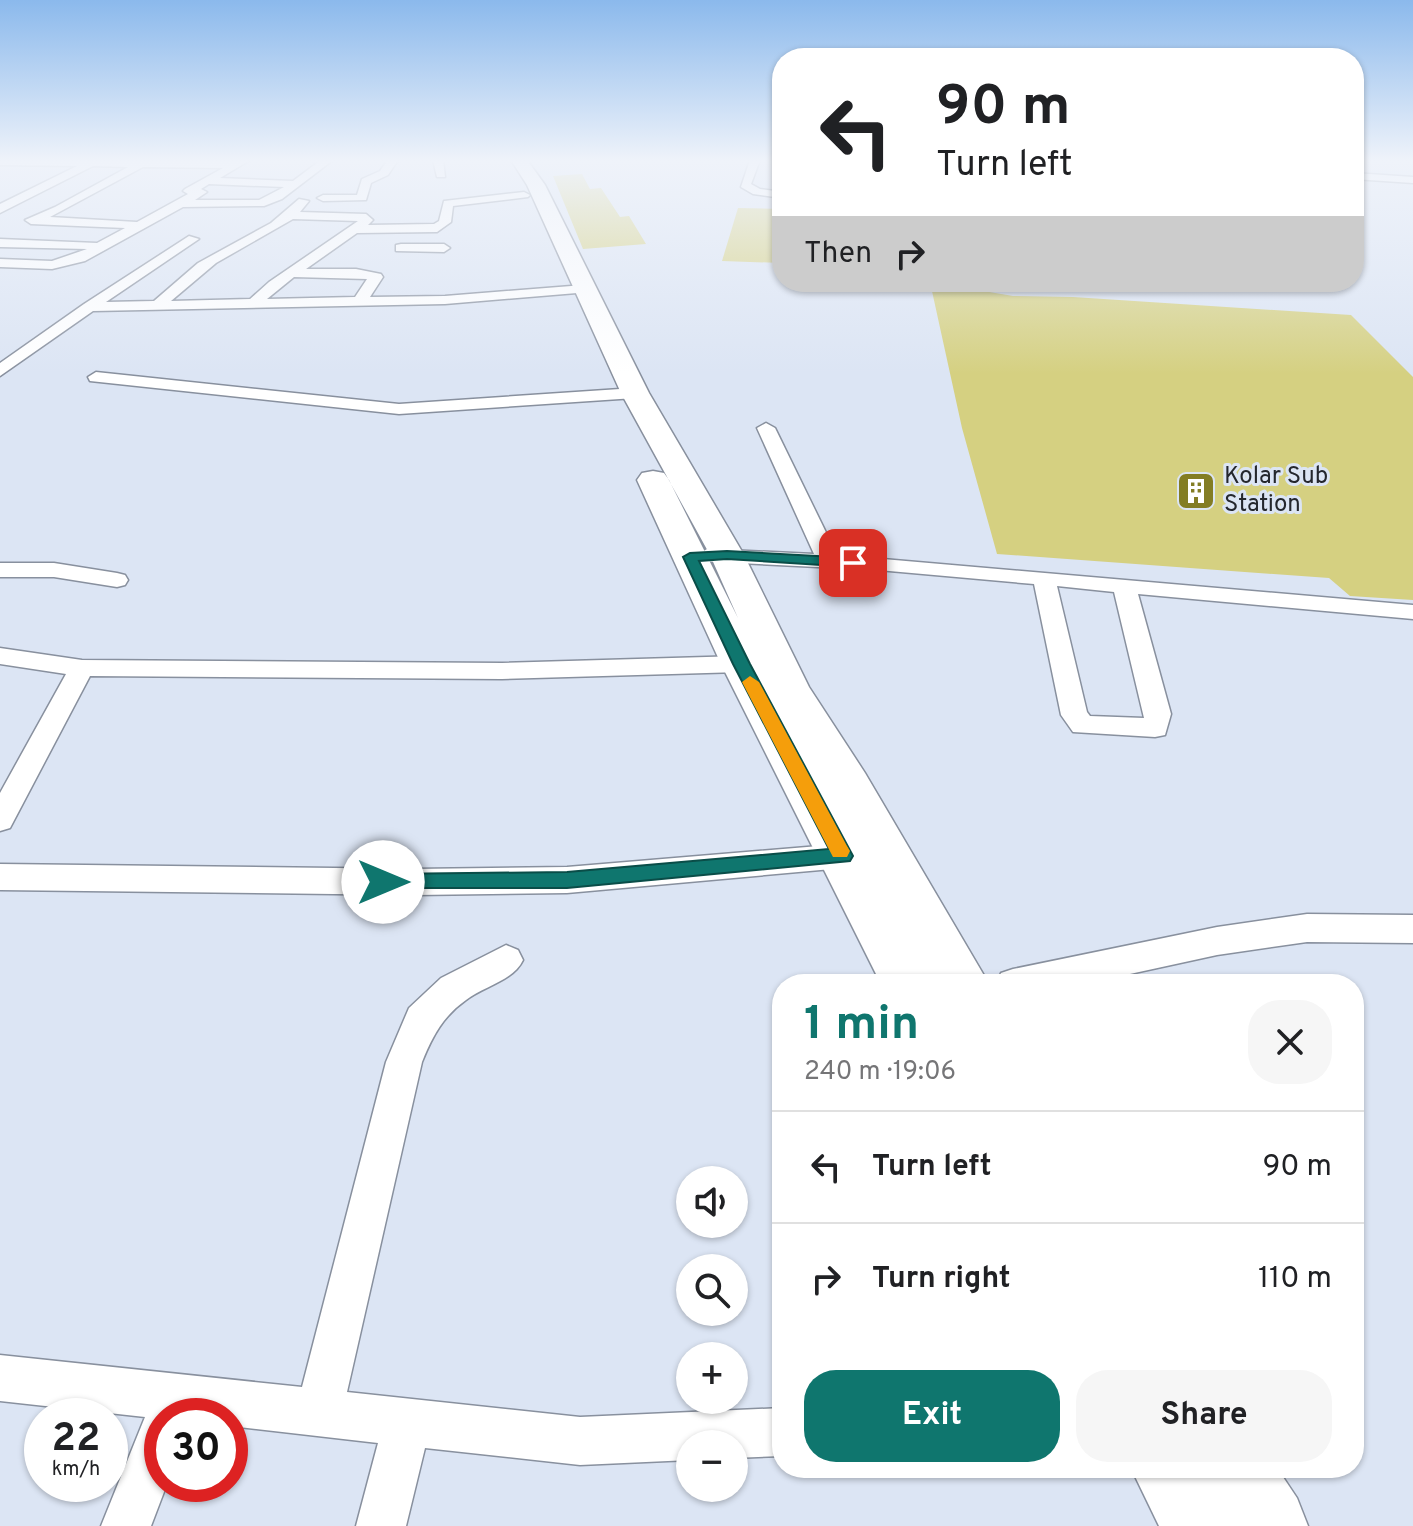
<!DOCTYPE html>
<html lang="en">
<head>
<meta charset="utf-8">
<style>
  :root { --surface:#fff; --page:#f6f6f6; --text:#202124; --muted:#757577; --line:#e0e0e0; --accent:#0f766e }
  body { margin:0; font-family:Overpass,sans-serif; background:var(--page); color:var(--text); height:100vh; display:flex; flex-direction:column; font-size:30px; white-space:nowrap }
  * { box-sizing:border-box; margin:0 }
  p { font-size:26px; color:var(--muted) }
  .icon { flex:none; width:44px; height:44px; fill:none; stroke:currentColor; stroke-width:2; stroke-linecap:round; stroke-linejoin:round }
  .map { position:relative; flex:1; overflow:hidden }
  .panel { position:absolute; left:772px; top:974px; width:592px; height:504px; display:flex; flex-direction:column; background:var(--surface); border-radius:32px; box-shadow:0 2px 6px #0004 }
  .panel>* { flex:none }
  .top-card { position:absolute; left:772px; top:48px; width:592px; height:244px; border-radius:32px; box-shadow:0 2px 6px #0004; background:#fff; color:var(--text); overflow:hidden }
  .tools { position:absolute; left:676px; top:1166px; display:grid; gap:16px }
  .tools a { display:grid; place-items:center; width:72px; height:72px; border-radius:50%; background:var(--surface); box-shadow:0 2px 6px #0004; font-size:40px }
  .speed { position:absolute; left:24px; top:1398px; display:flex; gap:16px; font-size:40px; font-weight:700; text-align:center }
  .speed>* { display:grid; place-content:center; width:104px; height:104px; border-radius:50%; background:var(--surface); box-shadow:0 2px 6px #0004; line-height:1 }
  .speed small { font-size:20px; font-weight:400 }
  .speed .limit { border:12px solid #d22; background:#fff; color:#111 }
  .pin { position:absolute; display:grid; place-items:center; width:68px; height:68px; color:#fff; margin:-34px; border-radius:16px; box-shadow:0 4px 12px #0006 }
  .me { position:absolute; width:88px; margin:-44px; rotate:90deg; stroke-linejoin:round; filter:drop-shadow(0 0 6px #0008) }
  .turn { display:flex; align-items:center; gap:28px; height:168px; padding:0 32px; font-size:36px }
  .turn .icon { width:104px; height:104px; stroke-width:2.5 }
  .turn b { display:block; font-size:56px; line-height:68px }
  .then { display:flex; align-items:center; height:76px; padding:0 32px; background:#0003; gap:16px; font-size:30px }
  .round { display:grid; place-items:center; flex:none; width:84px; height:84px; border-radius:32px; background:var(--page) }
  .headline { display:flex; align-items:center; justify-content:space-between; height:136px; padding:0 32px }
  h1 { font-size:48px; font-weight:700; line-height:60px; color:var(--accent) }
  .button { display:flex; gap:16px; margin-top:auto; padding:16px 32px }
  .button a { flex:1; height:92px; border-radius:32px; background:var(--accent); color:#fff; font-size:32px; font-weight:700; line-height:92px; text-align:center }
  .button a+a { background:var(--page); color:var(--text) }
  ul { padding:0; list-style:none }
  li { display:flex; align-items:center; gap:24px; height:112px; padding:0 32px; border-top:2px solid var(--line) }
  li div { flex:1 }
  li b { display:block; font-size:30px }
  li em { font-style:normal }
  .map>svg:first-child { display:block }
</style>
</head>
<body>
<div class="map">
<svg width="1413" height="1526" viewBox="0 0 1413 1526">
  <rect width="100%" height="100%" fill="#dce5f4"/>
  <!-- building -->
  <g fill="#d5d081">
    <path d="M582 174 590 189 601 188 620 217 629 216 646 244 583 249 553 176Z"/>
    <path d="M738 208 782 209V263L722 261Z"/>
    <path d="M930 282 1013 296 1073 297 1351 315 1413 377V600L1350 596 1329 578 997 554 962 428Z"/>
  </g>
  <g fill="none" stroke-linecap="round" stroke-linejoin="round">
    <!-- street casing -->
    <g stroke="#88909e" stroke-width="3">
      <g id="street">
        <path d="M0 160H250L220 178 293 181 321 160H333L282 199 264 206 183 207 85 261 52 269 0 267V259L52 261 87 249 0 247V239L97 243 125 228 31 224 25 220 55 207 128 167 93 166 0 213V204L77 166 0 165ZM143 167 223 168 185 189 183 191 188 194 137 222 50 217ZM209 184 284 187 259 200H195L207 192 201 189Z"/>
        <path d="M388 160H398L388 175 371 183 366 200 323 201 317 198 323 195H357L362 179 380 171Z"/>
        <path d="M433 160H443L445 177H437Z"/>
        <path d="M750 160H760L751 184 760 189 782 192V198L753 194 741 187Z"/>
        <path d="M1354 173 1413 177V183L1354 179Z"/>
        <path d="M524 192 530 195 528 197 453 206 451 222 437 232 357 233 306 269H356L381 274 383 277 370 297 445 296 584 285 589 286V292L445 304 93 311 0 376V363L84 304 189 236 199 239 106 302 154 301 198 263 271 223 299 199 309 201 300 212 366 214 373 220 368 225 434 224 439 221 444 201ZM293 219 358 221 269 282 250 299 171 301 216 263ZM294 277 367 279 355 297 267 299Z"/>
        <path d="M401 244H444L450 248 444 252 396 251V245Z"/>
        <path d="M96 372 399 404 635 388 644 393 635 398 399 414 90 381 88 377Z"/>
        <path d="M766 423 775 428 837 555 1413 605V619L1138 594 1171 714 1165 735 1155 737 1073 732 1061 715 1034 584 878 570 699 561 696 556 707 549 814 554 757 428ZM1057 586 1114 592 1144 718 1090 716 1087 712Z"/>
        <path d="M0 563H54L117 573 125 575 128 580 125 585 117 587 54 577H0Z"/>
        <path d="M0 648 82 660 502 663 741 656 750 658 754 664 750 670 741 672 502 679 90 676 10 828 0 831V793L66 674 0 664Z"/>
        <path d="M843 844 854 847 858 856 854 865 843 868 567 893 415 895 0 890V864L415 869 567 867Z"/>
        <path d="M1307 914 1413 915V943L1307 942 1217 955 1084 984H996L1001 973 1013 969 1217 927Z"/>
        <path d="M506 945 518 950 523 960C513 981 484 986 466 1000 443 1016 432 1037 422 1062L347 1392 580 1417 782 1408V1456L734 1458V1444H690V1460L580 1465 425 1448 406 1526H356L378 1443 230 1426V1416H162V1484H167L151 1526H101L145 1417 0 1401V1355L302 1387 386 1062 409 1008 441 978Z"/>
      </g>
    </g>
    <!-- primary casing -->
    <g stroke="#88909e" stroke-width="3">
      <g id="primary">
        <path d="M511 160H527L545 185 649 393 744 555 809 687 865 773 989 984H881L721 664 637 480 642 473 653 471 664 473 669 480 738 618 710 555 621 393 527 185Z"/>
        <path d="M1131 1468H1277L1297 1498 1308 1526H1159Z"/>
      </g>
    </g>
    <!-- street -->
    <use href="#street" fill="#fff" fill-rule="evenodd"/>
    <!-- primary -->
    <use href="#primary" fill="#fff" fill-rule="evenodd"/>
  </g>
  <!-- sky -->
  <linearGradient id="sky" x2="0" y2="1"><stop stop-color="#8bb9ec"/><stop offset="0.43" stop-color="#eff3fa"/><stop offset="1" stop-color="#eff3fa" stop-opacity="0"/></linearGradient>
  <rect width="1413" height="374" fill="url(#sky)"/>
  <!-- route -->
  <path fill="#0f766e" stroke="#0a4d48" stroke-width="2" d="M727 551 853 558 860 563 853 567 727 559 699 561 750 664 853 856 850 861 567 888H376L373 882 376 876 383 874 567 872 829 849 733 664 683 557 690 553Z"/>
  <!-- slow -->
  <path fill="#f59e0b" d="M750 676 759 682 847 846 850 851 847 857H833L742 682Z"/>
  <!-- icons -->
  <defs>
    <g id="building-square" transform="scale(2)"><rect x="-9" y="-9" width="18" height="18" rx="4" fill="#837d24" stroke="#dce5f4"/><path d="M-4-6H4V6H1V3H-1V6H-4ZM-2.5-4.3h1.7v1.8h-1.7ZM.8-4.3h1.7v1.8H.8ZM-2.5-1h1.7V.8h-1.7ZM.8-1h1.7V.8H.8Z" fill="#fff"/></g>
  </defs>
  <g fill-rule="evenodd">
    <use href="#building-square" x="1196" y="491"/>
  </g>
  <g text-anchor="middle" dominant-baseline="central" stroke-width="6" stroke-linejoin="round" paint-order="stroke">
    <!-- far-poi labels -->
    <g font-size="24" fill="#24272d" stroke="#dce5f4" text-anchor="start">
      <text x="1224" y="477">Kolar Sub<tspan x="1224" dy="28">Station</tspan></text>
    </g>
  </g>
</svg>
<div class="tools">
<a><svg class="icon" aria-label="sound" viewBox="0 0 24 24"><path d="M4 9h4l5-4v14l-5-4H4zM17 9q2 3 0 6"/></svg></a>
<a><svg class="icon" aria-label="search" viewBox="0 0 24 24"><circle cx="10" cy="10" r="6"/><path d="M15 15l6 6"/></svg></a>
<a>+</a>
<a>−</a>
</div>
<div class="speed"><div>22<small>km/h</small></div><div class="limit">30</div></div>
<div class="pin" style="left:853px;top:563px;background:#d93025"><svg class="icon" aria-label="arrive" viewBox="0 0 24 24"><path d="M6 21V4h12l-3 4 3 4H6"/></svg></div>
<svg class="me" style="left:383px;top:882px" viewBox="-20 -20 40 40"><circle r="19" fill="#fff"/><path d="M0-13L10 11 0 6-10 11z" fill="#0f766e"/></svg>
<div class="top-card">
<div class="turn"><svg class="icon" aria-label="left" viewBox="0 0 24 24"><path d="M17 20v-9H6M10 6l-5 5 5 5"/></svg><div><b>90 m</b>Turn left</div></div>
<div class="then">Then<svg class="icon" aria-label="right" viewBox="0 0 24 24"><path d="M7 20v-9h11M14 6l5 5-5 5"/></svg></div>
</div>
<section class="panel">
<div class="headline"><div><h1>1 min</h1><p>240 m · 19:06</p></div><a class="round"><svg class="icon" aria-label="close" viewBox="0 0 24 24"><path d="M6 6l12 12M18 6L6 18"/></svg></a></div>
<ul>
<li><svg class="icon" aria-label="left" viewBox="0 0 24 24"><path d="M17 20v-9H6M10 6l-5 5 5 5"/></svg><div><b>Turn left</b></div><em>90 m</em></li>
<li><svg class="icon" aria-label="right" viewBox="0 0 24 24"><path d="M7 20v-9h11M14 6l5 5-5 5"/></svg><div><b>Turn right</b></div><em>110 m</em></li>
</ul>
<div class="button"><a>Exit</a><a>Share</a></div>
</section>
</div>
</body>
</html>
